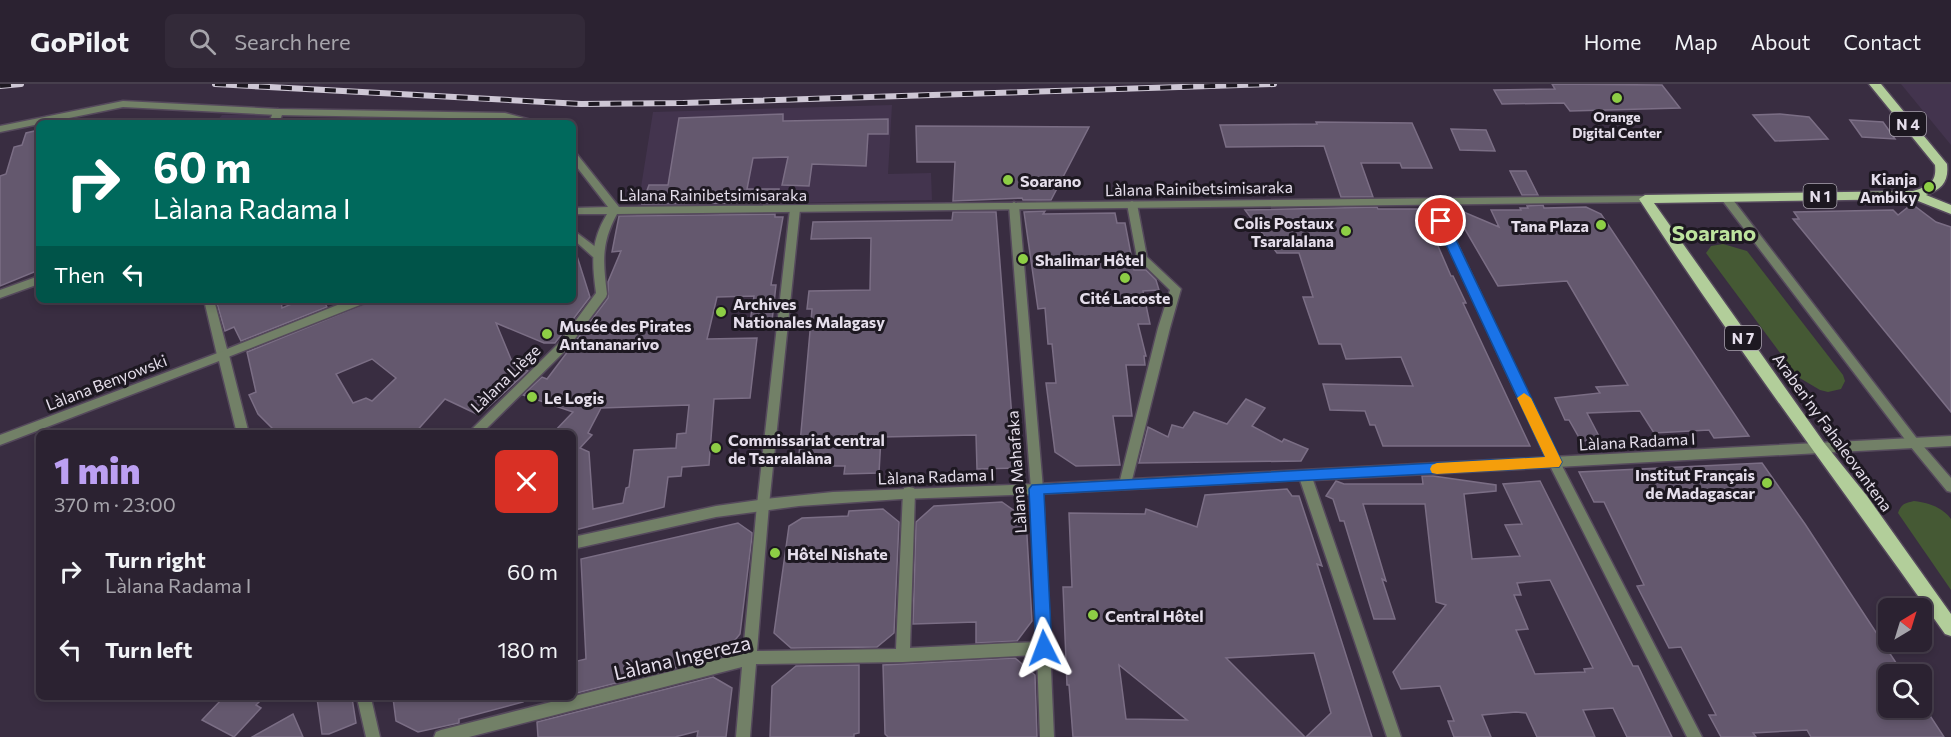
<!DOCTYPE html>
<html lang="en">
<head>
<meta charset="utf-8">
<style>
  :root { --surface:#2b2231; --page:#332a39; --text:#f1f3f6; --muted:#a6a4ab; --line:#473f4d; --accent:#bca0f2 }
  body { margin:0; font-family:Commissioner,sans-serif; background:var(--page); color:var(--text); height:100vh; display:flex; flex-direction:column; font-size:22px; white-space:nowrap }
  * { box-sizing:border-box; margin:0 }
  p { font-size:20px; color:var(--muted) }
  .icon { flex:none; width:33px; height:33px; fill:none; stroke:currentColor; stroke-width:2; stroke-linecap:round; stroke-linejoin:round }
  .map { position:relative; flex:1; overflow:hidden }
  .panel { position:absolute; left:36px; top:346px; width:540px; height:270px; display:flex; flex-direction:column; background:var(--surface); border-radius:9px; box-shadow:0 3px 9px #0003,0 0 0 2px var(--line) }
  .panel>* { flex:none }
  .guide { position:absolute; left:36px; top:36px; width:540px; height:183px; border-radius:9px; box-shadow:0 3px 9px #0003,0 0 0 2px var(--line); background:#00695c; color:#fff; overflow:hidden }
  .needle { width:39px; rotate:38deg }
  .tools { position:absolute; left:1878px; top:514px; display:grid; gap:12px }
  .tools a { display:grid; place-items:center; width:54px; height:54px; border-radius:9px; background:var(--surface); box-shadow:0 3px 9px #0003,0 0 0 2px var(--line); font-size:30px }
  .pin { position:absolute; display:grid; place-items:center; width:51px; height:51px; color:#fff; margin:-26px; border:3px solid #fff; border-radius:50%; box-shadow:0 2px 6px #0007 }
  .me { position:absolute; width:66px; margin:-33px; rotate:357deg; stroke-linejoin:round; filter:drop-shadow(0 0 4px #0008) }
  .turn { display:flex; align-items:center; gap:21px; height:126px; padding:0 18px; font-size:27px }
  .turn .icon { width:78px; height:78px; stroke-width:2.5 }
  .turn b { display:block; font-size:42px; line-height:51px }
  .then { display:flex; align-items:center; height:57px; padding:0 18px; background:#0003; gap:12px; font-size:22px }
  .round { display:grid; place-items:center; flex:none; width:63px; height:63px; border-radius:9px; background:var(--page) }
  .overview { display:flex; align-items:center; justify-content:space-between; height:102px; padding:0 18px }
  h1 { font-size:36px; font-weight:800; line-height:45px; color:var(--accent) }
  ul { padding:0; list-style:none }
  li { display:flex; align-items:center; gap:18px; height:78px; padding:0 18px }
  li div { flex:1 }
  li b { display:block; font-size:22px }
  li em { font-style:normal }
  header { display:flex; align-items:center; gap:36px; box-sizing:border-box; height:84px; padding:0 30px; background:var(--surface); border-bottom:2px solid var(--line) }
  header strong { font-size:28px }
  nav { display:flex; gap:33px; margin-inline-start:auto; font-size:21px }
  .search { width:420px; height:54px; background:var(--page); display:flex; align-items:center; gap:15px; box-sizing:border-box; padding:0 21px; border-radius:9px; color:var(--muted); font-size:22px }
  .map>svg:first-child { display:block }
</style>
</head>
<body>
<header>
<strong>GoPilot</strong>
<div class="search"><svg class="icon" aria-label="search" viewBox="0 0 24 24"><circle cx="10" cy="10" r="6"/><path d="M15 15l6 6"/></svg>Search here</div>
<nav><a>Home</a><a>Map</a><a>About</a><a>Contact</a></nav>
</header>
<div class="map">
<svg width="1951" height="653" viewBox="0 0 1951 653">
  <rect width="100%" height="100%" fill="#392d41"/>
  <!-- built -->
  <g fill="#43344e">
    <path d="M1901 0H1951V61Z"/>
    <path d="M892 21 888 90 931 89 932 116 638 122 653 28Z"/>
    <path d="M275 30 273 39H215L222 31Z"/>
  </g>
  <!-- green -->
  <g fill="#455934">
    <path d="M1723 160 1747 167 1843 291 1845 297 1841 305 1828 308 1820 306 1798 293 1706 169 1711 162Z"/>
    <path d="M1914 417C1929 419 1942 423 1951 435V506L1898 429C1901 420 1905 419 1914 417Z"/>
  </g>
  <!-- building -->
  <g fill="#64586e" stroke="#7b6e85" stroke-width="1.5" fill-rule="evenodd">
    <path d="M1552 0 1662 1 1680 24 1570 27 1564 19 1502 20 1494 6 1555 5Z"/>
    <path d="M783 30V37L888 35V50H868L866 82 812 80 809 102 782 101 788 73 753 74 747 105H779L777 119 642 120 649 101H668L679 34Z"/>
    <path d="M1780 30 1809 33 1828 55 1775 57 1753 31Z"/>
    <path d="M1850 36 1883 38 1895 55 1862 53Z"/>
    <path d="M1316 38 1412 39 1432 84H1402L1400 79H1361L1373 113H1341L1324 62 1226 63 1220 41 1317 40Z"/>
    <path d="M916 42 1089 43 1051 116H1023L1022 114 953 117 955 78H917Z"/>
    <path d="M1451 45 1486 46 1495 67 1460 66Z"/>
    <path d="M39 46V186L0 202V92L6 90 14 63 22 61 26 49Z"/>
    <path d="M1510 87H1526L1538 111H1522Z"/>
    <path d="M1912 120 1936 138 1951 143V328L1793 135H1799L1794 128 1893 126 1898 131Z"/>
    <path d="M1543 121 1544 124 1586 123 1601 130 1749 352 1714 354 1709 346 1654 349 1640 327 1587 329 1601 356 1581 357 1569 336H1565L1555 314 1600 309 1596 303 1628 301 1567 197 1498 202 1452 123 1499 143 1491 126H1521L1520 124H1528L1527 122Z"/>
    <path d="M1377 123 1378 125H1422L1451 192H1453L1466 219H1463L1530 362H1383L1375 341H1370L1365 327 1330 326 1323 300 1413 302 1401 273 1346 275 1341 260H1319L1303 213H1313L1299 169H1277L1245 126Z"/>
    <path d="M1045 127 1043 130 1115 129 1117 139H1125L1134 186H1146L1156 196 1159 206 1143 207 1150 240H1138L1146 272H1144L1145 281H1126L1132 332H1113L1120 381 1076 382 1055 368 1046 299H1056L1052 260H1048L1045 224 1038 225 1024 128Z"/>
    <path d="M953 128H996L1012 334H1015L1019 384 977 385 976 351 881 353 879 389 844 390 845 382H798L812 225H807L809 207 870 206 871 154 811 155 813 138 952 136Z"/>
    <path d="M775 130V133H783L771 201H776L772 237 750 238 754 212 717 213 707 255 757 254 750 314 714 315 709 381 682 383 681 392 668 393 664 423 575 446 573 350H552L573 328 523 311 542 293 547 295 608 214V198L621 167 612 168 619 132ZM689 321 686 349 677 350 676 364 634 366 629 403 626 404 623 419 593 425 589 368 580 364 592 351 588 349 601 324Z"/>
    <path d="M576 169 590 213 555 259H544L496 239 513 280 528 287 479 331 445 315 414 350H278L258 330 249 311 256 308 247 268 374 216H573V170ZM372 275 396 294 372 317 366 314 353 319 336 290Z"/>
    <path d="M216 216H281L282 224 301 216H323L327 223 241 257 234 243 225 247Z"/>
    <path d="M1246 315 1265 324 1252 342 1282 358 1284 355 1308 365 1301 377 1139 379 1148 343 1168 353 1172 341 1183 344 1194 328 1227 340Z"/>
    <path d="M1762 379 1805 440 1904 591H1888V624H1925L1944 653H1811L1807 646 1753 649 1756 653H1721L1709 631H1716L1681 563 1669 564 1637 502 1644 501 1604 418H1594L1579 388Z"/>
    <path d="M1422 392H1433L1496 401V407L1464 410 1472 475 1520 472 1505 441 1522 440 1503 400 1540 397 1633 582H1638L1672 653H1627L1613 624 1583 626 1595 653H1537L1526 629 1516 628 1482 631 1491 653H1454L1448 637H1454L1440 602 1401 605 1393 588 1446 521 1436 518 1425 420H1363L1386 497 1382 495 1395 535H1374L1344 437H1340L1333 415 1326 412 1336 397 1344 400H1423ZM1550 496 1593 584 1584 585 1585 588 1535 590 1516 546 1528 545 1514 511H1521L1517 499Z"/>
    <path d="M1287 405 1292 412H1299L1322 482 1317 480 1372 653H1306L1331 629 1314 569 1226 574 1305 653H1073L1069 601H1067L1063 503H1072L1069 429 1145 430 1146 425 1197 443 1205 411ZM1119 581 1187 636 1126 635Z"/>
    <path d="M1002 418 1026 435 1032 537 1017 557 976 559V538L913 540 916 438 934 422Z"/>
    <path d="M883 425 899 438 894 549 877 563 791 564 774 549 789 442 802 434 848 432 849 427Z"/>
    <path d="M738 439 752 449V452L740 550 722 572 573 610V578L586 575 581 475Z"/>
    <path d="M1015 574 1035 591 1037 653H888L885 650 883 581Z"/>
    <path d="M859 581V649L854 650V653H770L772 602 796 582Z"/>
    <path d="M713 593 732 604 726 653H697L698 647 675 653H538L537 638Z"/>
    <path d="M223 614H263L256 621 261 624 234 653 202 636Z"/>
    <path d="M317 614H352L356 639 329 650H322Z"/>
    <path d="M393 614H522L523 618 459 635V639L418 648 396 637Z"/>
    <path d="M293 630 303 653H252Z"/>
  </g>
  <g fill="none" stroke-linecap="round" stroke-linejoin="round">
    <!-- minor casing -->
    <g stroke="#55495c" stroke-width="3">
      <g id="minor">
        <path d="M278 25 283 28 279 39H269L273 28Z"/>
        <path d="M1726 111 1730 112 1918 356 1951 394V408L1947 407 1910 362 1722 116V112Z"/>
        <path d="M1432 114 1437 117 1560 378 1702 653H1687L1548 378 1427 117Z"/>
        <path d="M1132 117 1137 120 1147 173 1181 205 1170 244 1131 400 1129 404 1125 405 1121 404 1119 400 1158 244 1170 206 1137 174 1127 120Z"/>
        <path d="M1014 118 1019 121 1043 405 1054 653H1040L1037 571 903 578 756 580 750 653H736L742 583 469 653H434L436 648 441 646 743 569 757 421 790 125 795 122 800 125 769 421 757 567 896 565 903 408 904 404 909 403 914 404 915 408 910 564 1036 558 1031 405 1009 121Z"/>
        <path d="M573 146 601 167 602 170 601 173H593L573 155Z"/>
        <path d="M204 216H214L227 265 350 216H366L365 219 223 275 217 271Z"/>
        <path d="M357 614H371L380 653H366Z"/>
      </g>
    </g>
    <!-- tertiary casing -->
    <g stroke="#55495c" stroke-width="3">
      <g id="tertiary">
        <path d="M123 17 278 25 505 29 535 37 537 39H521L505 35 278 31 123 23 0 48V42Z"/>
        <path d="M573 68 576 69 619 123 1645 112 1650 115 1645 118 617 130C601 159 603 178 607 210L606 213 568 264 481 350H467L560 258 596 209C592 178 590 158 607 130H573V124L608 123 573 78Z"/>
        <path d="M39 192V200L0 214V206Z"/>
        <path d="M223 267 229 271 249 350H237L219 277 0 361V351Z"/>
        <path d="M1951 352V362L1313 396 1401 653H1387L1300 396 1037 410 901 415 799 422 716 433 573 465V453L716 422 765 415 833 408 1037 400Z"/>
      </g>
    </g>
    <!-- primary casing -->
    <g stroke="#55495c" stroke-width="3">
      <path id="primary" d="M1869 0H1881L1947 80C1949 98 1942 105 1926 111L1951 121V130L1913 115 1654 119 1825 360 1867 412 1951 530V552L1945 550C1843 405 1735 264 1639 115L1645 111 1913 107C1928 102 1937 99 1935 81Z"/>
    </g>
    <!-- minor -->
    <use href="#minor" fill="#728067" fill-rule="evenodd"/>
    <!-- tertiary -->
    <use href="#tertiary" fill="#728067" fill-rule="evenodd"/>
    <!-- primary -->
    <use href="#primary" fill="#b2ce9a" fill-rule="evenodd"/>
    <!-- rail casing -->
    <g stroke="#cec7d5" stroke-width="6">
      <g id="rail">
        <path d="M215 0 581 20 683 19 1274 0"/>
        <path d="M0 2 21 0"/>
      </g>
    </g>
    <!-- rail -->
    <use href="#rail" stroke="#1d1821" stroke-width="4" stroke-dasharray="11" stroke-linecap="butt"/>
  </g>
  <!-- route -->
  <path fill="#1a73e8" stroke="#114b97" stroke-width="1.5" d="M1441 133 1447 137 1562 378 1559 383 1044 410 1052 564 1050 569 1044 571 1038 569 1036 564 1029 405 1032 401 1545 373 1435 137Z"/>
  <!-- slow -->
  <path fill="#f59e0b" d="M1524 309 1531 314 1562 378 1559 383 1437 390 1432 389 1430 385 1432 381 1437 379 1545 373 1517 314Z"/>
  <!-- markers -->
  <g fill="#8dce45" stroke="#1d1821" stroke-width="2">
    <circle cx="1617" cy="14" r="6"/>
    <circle cx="1008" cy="96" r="6"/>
    <circle cx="1929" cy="103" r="6"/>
    <circle cx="1601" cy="141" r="6"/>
    <circle cx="1346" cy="147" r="6"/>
    <circle cx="1023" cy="175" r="6"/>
    <circle cx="1125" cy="194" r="6"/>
    <circle cx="721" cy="228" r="6"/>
    <circle cx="547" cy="250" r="6"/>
    <circle cx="532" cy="313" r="6"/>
    <circle cx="716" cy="364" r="6"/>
    <circle cx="1767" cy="399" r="6"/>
    <circle cx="775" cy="469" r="6"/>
    <circle cx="1093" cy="531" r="6"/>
  </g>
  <g text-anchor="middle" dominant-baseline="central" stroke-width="6" stroke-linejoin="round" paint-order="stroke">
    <!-- far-poi labels -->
    <g font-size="14" font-weight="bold" fill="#e5deeb" stroke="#1d1821">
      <text x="1617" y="32">Orange<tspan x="1617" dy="16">Digital Center</tspan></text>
    </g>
    <!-- shield labels -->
    <g fill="#1d1821" stroke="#a9a3ae" stroke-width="1.5">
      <rect x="1890" y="28" width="36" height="24" rx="4.5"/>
      <rect x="1803.5" y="100" width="33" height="24" rx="4.5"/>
      <rect x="1725" y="242" width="36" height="24" rx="4.5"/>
    </g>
    <g font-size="15" font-weight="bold" fill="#e5deeb">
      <text x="1908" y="40">N 4</text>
      <text x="1820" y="112">N 1</text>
      <text x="1743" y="254">N 7</text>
    </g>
    <!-- poi labels -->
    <g font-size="16" font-weight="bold" fill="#e5deeb" stroke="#1d1821" text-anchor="start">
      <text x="1917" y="94" text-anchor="end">Kianja<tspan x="1917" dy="18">Ambiky</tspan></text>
      <text x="1020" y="96">Soarano</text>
      <text x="1334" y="138" text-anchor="end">Colis Postaux<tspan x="1334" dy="18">Tsaralalana</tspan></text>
      <text x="1589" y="141" text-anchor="end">Tana Plaza</text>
      <text x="1035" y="175">Shalimar Hôtel</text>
      <text x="1125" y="213" text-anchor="middle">Cité Lacoste</text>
      <text x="733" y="219">Archives<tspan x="733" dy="18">Nationales Malagasy</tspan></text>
      <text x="559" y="241">Musée des Pirates<tspan x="559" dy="18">Antananarivo</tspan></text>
      <text x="544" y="313">Le Logis</text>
      <text x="728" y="355">Commissariat central<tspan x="728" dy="18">de Tsaralalàna</tspan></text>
      <text x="1755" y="390" text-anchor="end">Institut Français<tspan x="1755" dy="18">de Madagascar</tspan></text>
      <text x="787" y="469">Hôtel Nishate</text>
      <text x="1105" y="531">Central Hôtel</text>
    </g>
    <!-- street labels -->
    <g font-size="16" fill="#e5deeb" stroke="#1d1821">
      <text transform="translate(1199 104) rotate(-1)">Làlana Rainibetsimisaraka</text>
      <text x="713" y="110">Làlana Rainibetsimisaraka</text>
      <text transform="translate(505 294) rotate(-44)">Làlana Liège</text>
      <text transform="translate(106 298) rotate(-21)">Làlana Benyowski</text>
      <text transform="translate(1833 348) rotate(54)">Araben'ny Fahaleovantena</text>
      <text transform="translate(1637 357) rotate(-3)">Làlana Radama I</text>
      <text transform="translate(1016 388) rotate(-94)">Làlana Mahafaka</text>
      <text transform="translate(936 392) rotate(-2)">Làlana Radama I</text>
    </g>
    <!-- near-street labels -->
    <g font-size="20" fill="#e5deeb" stroke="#1d1821">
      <text transform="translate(682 573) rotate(-13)">Làlana Ingereza</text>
    </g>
    <!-- district labels -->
    <g font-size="22" font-weight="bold" fill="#bde39e" stroke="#1d1821">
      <text x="1714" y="148">Soarano</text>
    </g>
  </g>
</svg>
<div class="tools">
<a><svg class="needle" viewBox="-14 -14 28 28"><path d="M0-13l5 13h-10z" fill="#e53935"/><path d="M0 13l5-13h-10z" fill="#a6a4ab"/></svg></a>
<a><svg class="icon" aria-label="search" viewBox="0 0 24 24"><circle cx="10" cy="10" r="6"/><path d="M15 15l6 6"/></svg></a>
</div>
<div class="pin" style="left:1441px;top:137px;background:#d93025"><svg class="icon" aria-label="arrive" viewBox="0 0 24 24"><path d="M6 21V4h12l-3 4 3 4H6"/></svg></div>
<svg class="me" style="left:1044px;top:564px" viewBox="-20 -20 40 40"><path d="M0-17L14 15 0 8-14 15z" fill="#1a73e8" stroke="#fff" stroke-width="4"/></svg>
<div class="guide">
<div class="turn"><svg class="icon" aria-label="right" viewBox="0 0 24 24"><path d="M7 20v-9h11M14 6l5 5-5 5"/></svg><div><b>60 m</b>Làlana Radama I</div></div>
<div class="then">Then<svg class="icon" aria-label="left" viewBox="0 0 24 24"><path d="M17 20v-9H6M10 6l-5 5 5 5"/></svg></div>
</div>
<section class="panel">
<div class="overview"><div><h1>1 min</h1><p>370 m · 23:00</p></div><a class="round" style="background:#d93025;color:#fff"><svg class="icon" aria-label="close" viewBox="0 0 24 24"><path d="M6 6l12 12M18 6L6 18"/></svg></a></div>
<ul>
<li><svg class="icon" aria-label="right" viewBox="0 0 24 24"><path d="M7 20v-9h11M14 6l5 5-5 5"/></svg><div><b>Turn right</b><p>Làlana Radama I</p></div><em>60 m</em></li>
<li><svg class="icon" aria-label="left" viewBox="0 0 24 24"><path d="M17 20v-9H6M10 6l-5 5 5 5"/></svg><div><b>Turn left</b></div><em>180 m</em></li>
</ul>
</section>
</div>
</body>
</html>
